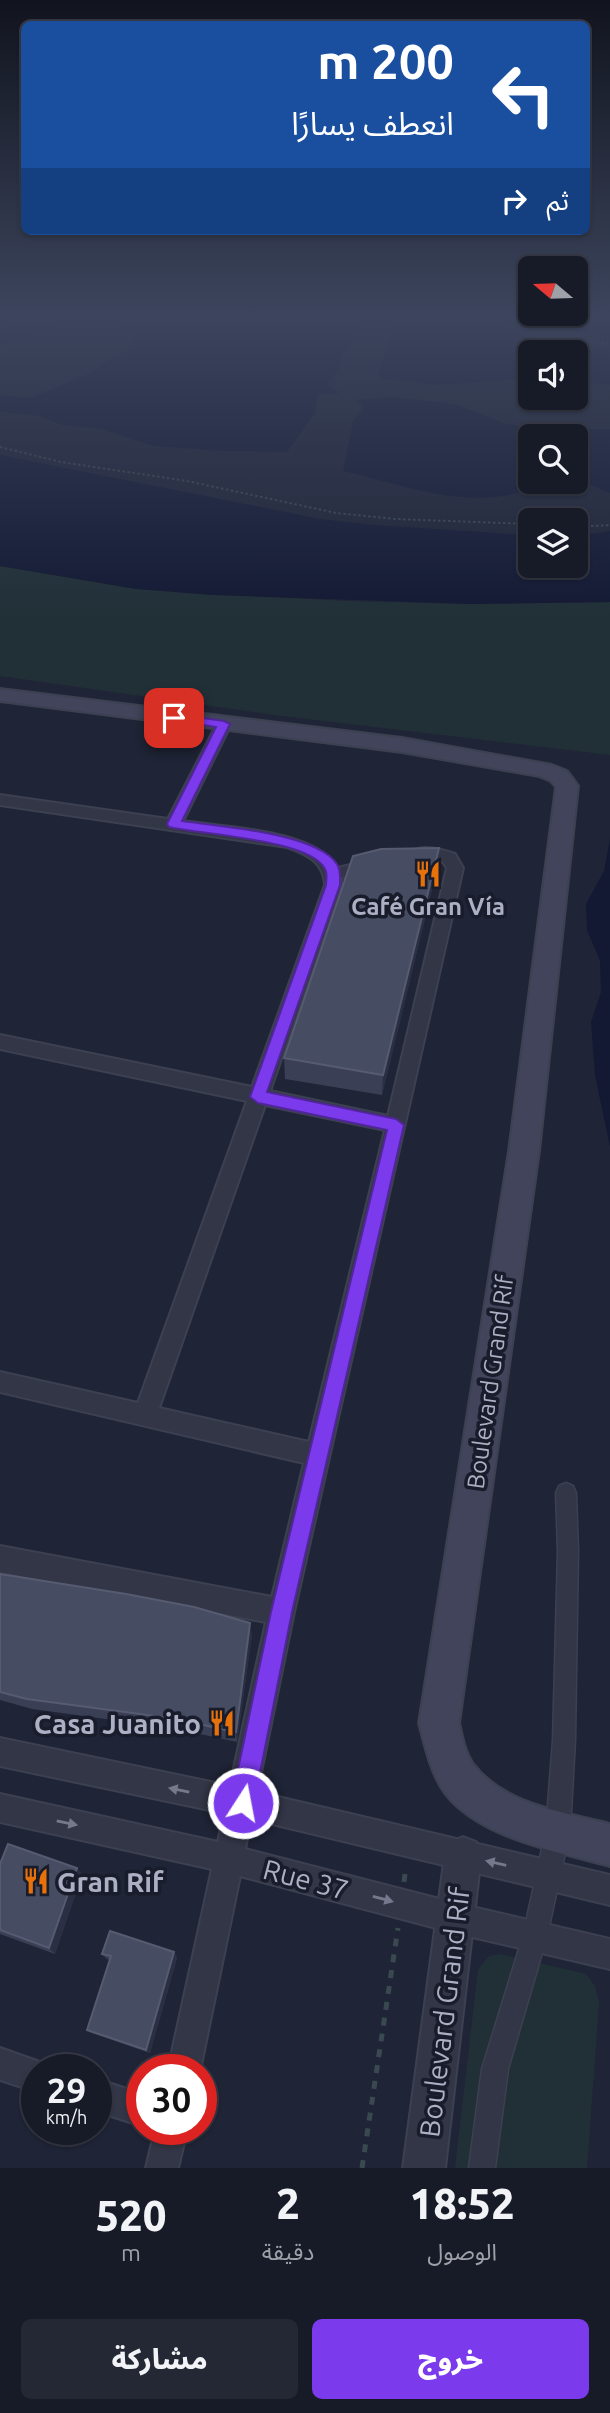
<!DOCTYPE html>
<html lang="ar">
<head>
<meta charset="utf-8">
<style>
  :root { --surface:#171b28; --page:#242834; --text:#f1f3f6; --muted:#9ea1a8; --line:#363945; --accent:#7c3aed }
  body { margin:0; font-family:Ubuntu,"Noto Sans Arabic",sans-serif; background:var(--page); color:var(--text); direction:rtl; height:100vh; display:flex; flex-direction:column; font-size:26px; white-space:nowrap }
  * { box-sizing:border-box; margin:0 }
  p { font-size:23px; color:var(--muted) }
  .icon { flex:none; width:38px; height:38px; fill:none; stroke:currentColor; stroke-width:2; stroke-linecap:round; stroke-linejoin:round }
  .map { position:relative; height:2168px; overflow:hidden; direction:ltr }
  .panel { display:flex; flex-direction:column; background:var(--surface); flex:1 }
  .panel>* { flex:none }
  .banner { position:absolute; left:21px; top:21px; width:569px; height:214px; border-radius:10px; box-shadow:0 2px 5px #0004,0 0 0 2px var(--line); direction:rtl; background:#1a4fa0; color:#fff; overflow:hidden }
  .needle { width:46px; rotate:289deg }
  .buttons { position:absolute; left:518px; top:256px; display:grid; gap:14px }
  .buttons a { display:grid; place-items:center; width:70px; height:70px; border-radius:10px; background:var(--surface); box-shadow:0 2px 5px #0004,0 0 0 2px var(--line); font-size:35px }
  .speed { position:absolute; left:21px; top:2054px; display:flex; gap:14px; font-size:35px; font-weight:700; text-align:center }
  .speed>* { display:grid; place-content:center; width:91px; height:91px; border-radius:50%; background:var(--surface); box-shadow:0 2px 5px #0004,0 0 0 2px var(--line); line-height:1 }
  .speed small { font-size:18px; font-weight:400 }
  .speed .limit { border:10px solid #d22; background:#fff; color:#111 }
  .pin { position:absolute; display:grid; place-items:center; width:60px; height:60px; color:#fff; margin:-30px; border-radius:14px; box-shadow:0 4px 10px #0006 }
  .me { position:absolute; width:77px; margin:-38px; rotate:11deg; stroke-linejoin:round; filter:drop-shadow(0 0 5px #0008) }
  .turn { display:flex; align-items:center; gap:24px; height:147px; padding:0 21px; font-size:32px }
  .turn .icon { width:91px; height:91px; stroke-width:2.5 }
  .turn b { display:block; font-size:49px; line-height:60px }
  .then { display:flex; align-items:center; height:66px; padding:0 21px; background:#0003; gap:14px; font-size:26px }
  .eta { display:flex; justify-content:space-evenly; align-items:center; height:119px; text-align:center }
  .eta b { font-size:42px; font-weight:800; line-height:49px }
  .cta { display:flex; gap:14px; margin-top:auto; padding:14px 21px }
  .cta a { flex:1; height:80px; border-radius:10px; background:var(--accent); color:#fff; font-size:28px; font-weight:800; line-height:80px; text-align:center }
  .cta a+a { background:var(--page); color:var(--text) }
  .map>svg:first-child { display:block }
</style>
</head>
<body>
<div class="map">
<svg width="610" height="2168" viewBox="0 0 610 2168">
  <rect width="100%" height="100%" fill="#1f2436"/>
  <!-- green -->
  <g fill="#213037">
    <path d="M0 566 136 589 346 601 470 604 610 602V755L282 716 0 676Z"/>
    <path d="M500 1954 586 1974 595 1986 599 2003 587 2168H455L478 1970 489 1956Z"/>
  </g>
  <!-- water -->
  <g fill="#131933">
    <path d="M39 317H370L343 353 339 370 327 384 339 394H318L315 413 287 452 221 451 153 446 101 429 62 425 39 416 0 412V395L32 398 87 374 131 348 133 334C125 327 116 319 105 318 74 316 28 335 0 347V334Z"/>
    <path d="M397 317H464L564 348 610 350V385L576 381V352H530V379L437 385 382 379 378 374Z"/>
    <path d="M517 317H610V337L568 330Z"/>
    <path d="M391 397 455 404 503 423 546 430 610 429V493L576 479V436H530V481H539C529 484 520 493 510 495 449 505 401 484 343 471L353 421 363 408 355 400Z"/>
    <path d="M0 455 320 519 374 525 530 535V565H576V536L610 531V602L470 604 212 595 136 589 0 566Z"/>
    <path d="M610 839V1147L595 1075 591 1022 601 992 600 961 587 930 586 904 604 871Z"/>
  </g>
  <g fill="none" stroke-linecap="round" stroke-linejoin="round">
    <!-- pedestrian casing -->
    <g stroke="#3c4050" stroke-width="3">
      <path id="pedestrian" d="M566 1483 573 1486 576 1493 578 1551 575 1740 570 1830 547 1936 508 2069 495 2168H469L482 2069 523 1936 546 1830 553 1740 558 1551 556 1493 559 1486Z"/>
    </g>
    <!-- minor casing -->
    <g stroke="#3c4050" stroke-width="4">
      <g id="minor">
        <path d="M224 720 231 724 183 821C227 828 313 829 338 868L371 860 379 865 377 869 341 878V885L270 1091 388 1116 447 868 443 862C431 858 415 865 407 855 418 843 441 849 455 854L463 868 294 1612 257 1792 610 1875V1905L251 1819 245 1849 455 1903 610 1939V1969L455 1933 240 1876 200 2070H168L212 1869 0 1822V1794L218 1842 224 1813 0 1766V1738L230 1786 266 1622 0 1572V1546L272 1597 304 1463 0 1392V1372L138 1403 247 1101 0 1049V1035L252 1087 325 885C324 862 307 854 287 847L0 805V795L168 819 217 724ZM265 1105 385 1130 309 1442 159 1408Z"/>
        <path d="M0 2048 48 2065 50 2070H37V2092L0 2080Z"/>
        <path d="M96 2079 142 2094V2126L96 2111Z"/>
        <path d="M155 2130H187L178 2168H146Z"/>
      </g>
    </g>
    <!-- tertiary casing -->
    <g stroke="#3c4050" stroke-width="4">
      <path id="tertiary" d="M463 1837 476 1842 481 1855 445 2168H403L445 1855 450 1842Z"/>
    </g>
    <!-- secondary casing -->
    <g stroke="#3c4050" stroke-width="4">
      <path id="secondary" d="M0 689 402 738 552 765 567 771 578 786 539 1151 459 1723C462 1737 465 1752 473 1764 504 1805 564 1812 610 1824V1866C559 1852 479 1838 445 1793 431 1774 425 1746 419 1723L509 1151 556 787 551 781 539 776 402 752 0 701Z"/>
    </g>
    <!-- path-far1 -->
    <g stroke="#3a4950" stroke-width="2" stroke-dasharray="2.5 2.5" stroke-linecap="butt">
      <path d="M596 342 610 344"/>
      <path d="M0 447 61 462 187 481 336 513 395 519 530 524"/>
      <path d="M576 527 610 525"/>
    </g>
    <!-- path -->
    <g stroke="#3a4950" stroke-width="5" stroke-dasharray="8 8" stroke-linecap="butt">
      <path d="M404 1882 406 1866"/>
      <path d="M362 2168 398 1928"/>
    </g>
    <!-- pedestrian -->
    <use href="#pedestrian" fill="#333647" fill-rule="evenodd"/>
    <!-- minor -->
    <use href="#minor" fill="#333647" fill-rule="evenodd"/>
    <!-- tertiary -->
    <use href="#tertiary" fill="#333647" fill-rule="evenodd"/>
    <!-- secondary -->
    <use href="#secondary" fill="#41445a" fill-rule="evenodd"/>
  </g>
  <!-- wall -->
  <g fill="#3a3f55">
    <path d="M439 848 437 869 382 1095 285 1079 284 1058Z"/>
    <path d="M0 1574 252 1634 237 1742 172 1728 32 1709 0 1700Z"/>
    <path d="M0 1864 77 1868 82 1875 55 1954 0 1934Z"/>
    <path d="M174 1952 177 1958 150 2053 92 2033 87 2030 110 1960 107 1959 102 1954Z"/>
  </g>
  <!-- shaded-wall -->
  <g fill="#2a2f44">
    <path d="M439 848 437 869 382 1095 383 1075Z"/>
    <path d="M250 1623 252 1634 237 1742 236 1732Z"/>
    <path d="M77 1868 82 1875 55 1954 49 1948Z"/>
    <path d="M174 1952 177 1958 150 2053 146 2050Z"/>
  </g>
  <!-- building -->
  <g fill="#464c61" stroke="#565b71" stroke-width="2">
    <path d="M439 848 383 1075 284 1058 353 856 381 849Z"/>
    <path d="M0 1574 126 1594 194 1607 250 1623 236 1732 170 1718 27 1699 0 1692Z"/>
    <path d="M8 1844 77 1868 49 1948 0 1930V1864Z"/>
    <path d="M110 1931 174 1952 146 2050 87 2030 111 1956 102 1954Z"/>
  </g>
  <!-- one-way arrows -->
  <defs><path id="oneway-solid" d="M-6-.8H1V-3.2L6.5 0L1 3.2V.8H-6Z" transform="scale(1.75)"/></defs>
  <g fill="#76798c">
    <use href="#oneway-solid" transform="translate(179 1790) rotate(-168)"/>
    <use href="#oneway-solid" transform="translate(67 1823) rotate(12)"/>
    <use href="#oneway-solid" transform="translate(496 1863) rotate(-167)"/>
    <use href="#oneway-solid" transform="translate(383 1899) rotate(15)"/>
  </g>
  <!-- sky -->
  <linearGradient id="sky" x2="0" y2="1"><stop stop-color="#11141e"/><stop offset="0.51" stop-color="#3c455d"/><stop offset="1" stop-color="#3c455d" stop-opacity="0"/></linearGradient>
  <rect width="610" height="620" fill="url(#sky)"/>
  <!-- route -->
  <path fill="#7c3aed" stroke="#51269a" stroke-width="2" d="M174 714 224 721 230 724 182 821C217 826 317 833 337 864 341 871 340 877 340 885L267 1092 396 1119 404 1125 292 1612 254 1803 251 1811 243 1815 234 1811 231 1803 271 1612 387 1130 258 1103 250 1097 326 885C326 879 328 874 325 869 310 839 202 835 169 827L167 824 216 727 170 720 168 718Z"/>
  <!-- icons -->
  <defs>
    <g id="restaurant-bare" transform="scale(2.1)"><path d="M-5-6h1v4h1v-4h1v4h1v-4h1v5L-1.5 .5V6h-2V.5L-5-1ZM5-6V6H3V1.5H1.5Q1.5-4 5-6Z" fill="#e8710a" stroke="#181c2b" stroke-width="2.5" paint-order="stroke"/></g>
  </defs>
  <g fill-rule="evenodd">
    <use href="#restaurant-bare" x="428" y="874"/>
    <use href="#restaurant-bare" x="222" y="1723"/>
    <use href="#restaurant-bare" x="36" y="1881"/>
  </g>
  <g text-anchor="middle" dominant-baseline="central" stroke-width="7" stroke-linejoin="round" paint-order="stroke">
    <!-- poi labels -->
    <g font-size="24" font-weight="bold" fill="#adb0c4" stroke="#181c2b">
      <text x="428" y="906">Café Gran Vía</text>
    </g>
    <!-- street labels -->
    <g font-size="24" fill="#adb0c4" stroke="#181c2b">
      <text transform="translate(490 1382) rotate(-82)">Boulevard Grand Rif</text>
    </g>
    <!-- near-poi labels -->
    <g font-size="28" font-weight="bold" fill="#adb0c4" stroke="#181c2b" text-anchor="end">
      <text x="201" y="1723">Casa Juanito</text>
      <text x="57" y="1881" text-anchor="start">Gran Rif</text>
    </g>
    <!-- near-street labels -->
    <g font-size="28" fill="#adb0c4" stroke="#181c2b">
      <text transform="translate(306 1879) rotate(15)">Rue 37</text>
      <text transform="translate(444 2012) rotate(-83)">Boulevard Grand Rif</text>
    </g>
  </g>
</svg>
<div class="buttons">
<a><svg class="needle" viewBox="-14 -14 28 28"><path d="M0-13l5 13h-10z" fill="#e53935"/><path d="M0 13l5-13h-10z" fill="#9ea1a8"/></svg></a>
<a><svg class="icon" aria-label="sound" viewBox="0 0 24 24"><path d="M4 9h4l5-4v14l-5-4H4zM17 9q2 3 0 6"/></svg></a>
<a><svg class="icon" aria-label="search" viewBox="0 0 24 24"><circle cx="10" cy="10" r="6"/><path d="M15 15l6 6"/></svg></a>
<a><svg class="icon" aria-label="layers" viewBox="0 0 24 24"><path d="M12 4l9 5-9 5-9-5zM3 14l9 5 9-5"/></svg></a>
</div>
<div class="speed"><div>29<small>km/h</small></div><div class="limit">30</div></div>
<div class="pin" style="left:174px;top:718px;background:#d93025"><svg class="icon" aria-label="arrive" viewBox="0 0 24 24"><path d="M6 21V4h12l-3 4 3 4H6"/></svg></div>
<svg class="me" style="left:243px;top:1803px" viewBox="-20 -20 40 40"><circle r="17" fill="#7c3aed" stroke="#fff" stroke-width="3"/><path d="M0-11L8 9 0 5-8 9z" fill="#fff"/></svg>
<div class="banner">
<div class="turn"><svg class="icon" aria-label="left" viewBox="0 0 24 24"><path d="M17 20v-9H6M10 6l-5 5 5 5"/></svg><div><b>200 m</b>انعطف يسارًا</div></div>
<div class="then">ثم<svg class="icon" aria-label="right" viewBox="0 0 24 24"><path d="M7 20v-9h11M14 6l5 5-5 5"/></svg></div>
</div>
</div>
<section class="panel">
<div class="eta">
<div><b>18:52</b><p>الوصول</p></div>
<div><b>2</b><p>دقيقة</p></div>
<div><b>520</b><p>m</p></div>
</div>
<div class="cta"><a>خروج</a><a>مشاركة</a></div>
</section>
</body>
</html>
